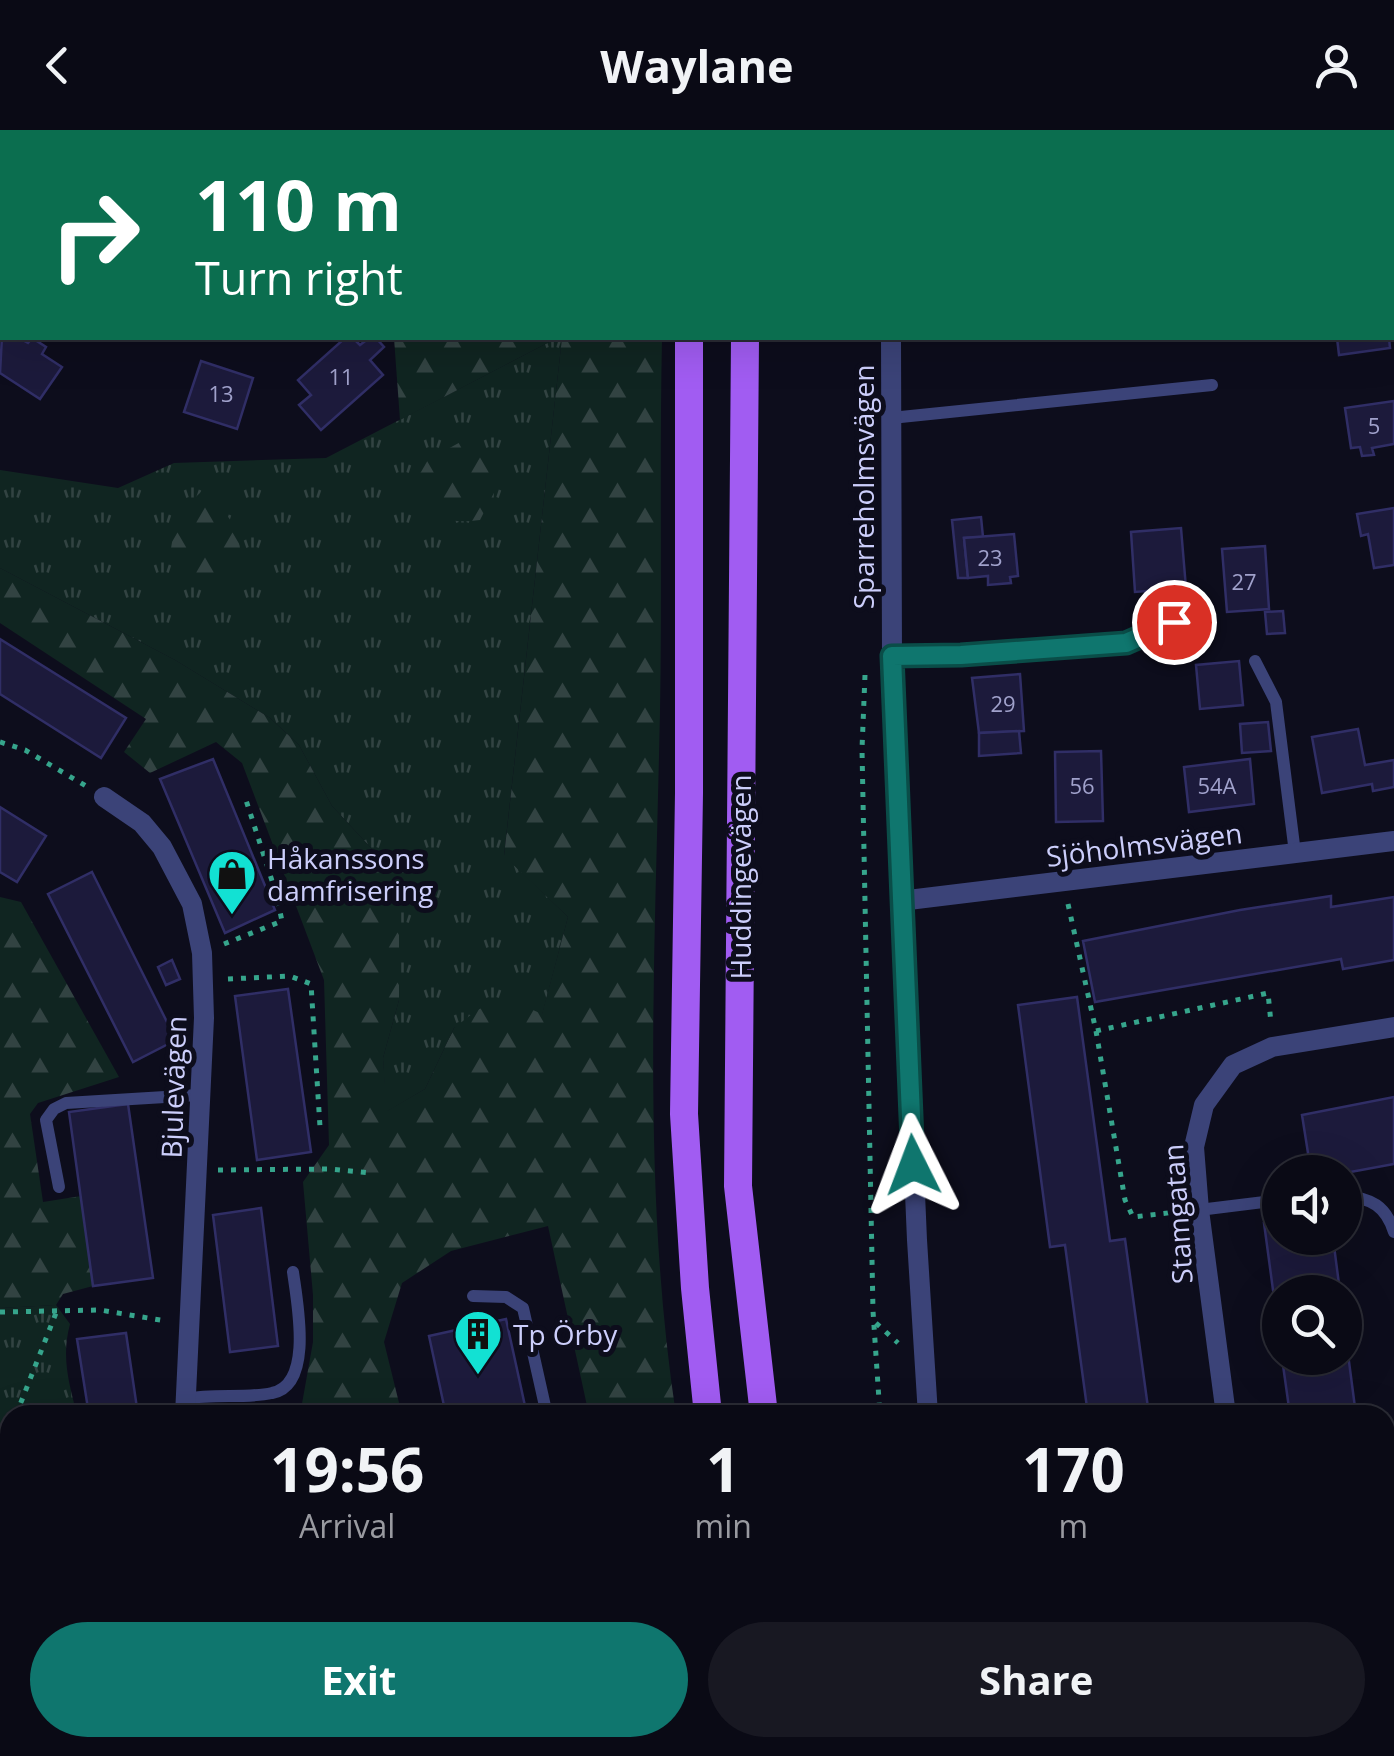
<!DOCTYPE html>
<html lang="en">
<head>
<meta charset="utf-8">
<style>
  :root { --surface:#0a0a15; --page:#181822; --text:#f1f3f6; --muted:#999aa0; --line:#2a2b34; --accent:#0f766e }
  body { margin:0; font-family:"Open Sans",sans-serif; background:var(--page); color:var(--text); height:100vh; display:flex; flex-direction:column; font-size:38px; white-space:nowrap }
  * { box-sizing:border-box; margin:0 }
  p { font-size:32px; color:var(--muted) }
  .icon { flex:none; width:55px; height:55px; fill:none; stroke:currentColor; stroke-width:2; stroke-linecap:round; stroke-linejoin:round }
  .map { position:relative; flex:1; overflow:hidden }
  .sheet { position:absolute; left:0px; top:1275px; width:1395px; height:352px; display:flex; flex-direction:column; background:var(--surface); border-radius:30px 30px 0 0; box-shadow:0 10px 40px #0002,0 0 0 2px var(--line) }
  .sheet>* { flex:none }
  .hud { position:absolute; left:0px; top:0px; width:1395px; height:210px; box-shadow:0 10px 40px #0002,0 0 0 2px var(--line); background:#0b6e4f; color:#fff; overflow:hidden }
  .tools { position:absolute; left:1262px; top:1025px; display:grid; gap:20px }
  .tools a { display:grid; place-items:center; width:100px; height:100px; border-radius:50%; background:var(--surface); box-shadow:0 10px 40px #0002,0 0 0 2px var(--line); font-size:50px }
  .pin { position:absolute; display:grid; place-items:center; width:85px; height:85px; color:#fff; margin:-42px; border:5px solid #fff; border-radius:50%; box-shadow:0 2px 10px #0007 }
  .me { position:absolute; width:110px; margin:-55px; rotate:357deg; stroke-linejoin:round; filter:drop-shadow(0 0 8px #0008) }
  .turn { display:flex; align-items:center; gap:35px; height:210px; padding:0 30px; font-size:45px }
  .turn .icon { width:130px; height:130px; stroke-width:2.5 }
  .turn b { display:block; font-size:70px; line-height:85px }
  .eta { display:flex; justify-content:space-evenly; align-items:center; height:170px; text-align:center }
  .eta b { font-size:60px; font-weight:700; line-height:70px }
  .action { display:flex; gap:20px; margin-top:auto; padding:20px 30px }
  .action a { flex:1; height:115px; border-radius:60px; background:var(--accent); color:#fff; font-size:40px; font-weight:700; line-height:115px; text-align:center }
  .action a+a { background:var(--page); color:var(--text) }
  header { display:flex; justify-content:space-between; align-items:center; height:130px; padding:0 30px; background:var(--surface); font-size:45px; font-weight:700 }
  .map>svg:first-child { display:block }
</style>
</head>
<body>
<header><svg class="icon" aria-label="back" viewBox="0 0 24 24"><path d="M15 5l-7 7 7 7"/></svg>Waylane<svg class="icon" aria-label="person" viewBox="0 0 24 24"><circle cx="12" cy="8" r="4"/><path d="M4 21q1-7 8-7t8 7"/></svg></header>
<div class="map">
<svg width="1394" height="1626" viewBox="0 0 1394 1626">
  <defs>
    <pattern id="grass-tufts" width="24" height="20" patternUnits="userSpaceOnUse" patternTransform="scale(2.5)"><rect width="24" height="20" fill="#102521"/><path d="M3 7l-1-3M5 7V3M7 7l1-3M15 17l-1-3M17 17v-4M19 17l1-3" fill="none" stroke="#324342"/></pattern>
    <pattern id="forest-firs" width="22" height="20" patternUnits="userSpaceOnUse" patternTransform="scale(2.5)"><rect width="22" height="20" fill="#102521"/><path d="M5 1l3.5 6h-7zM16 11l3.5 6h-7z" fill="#324342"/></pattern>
  </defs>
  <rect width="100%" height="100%" fill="#0d0d1c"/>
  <!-- grass -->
  <g fill="url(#grass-tufts)">
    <path d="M557 208H562L504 725 568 787 542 885 506 869 454 898 425 959 386 982 383 928 399 870 372 719 332 676 299 615 270 588 175 530 0 438V340L118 358 174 333 326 328Z"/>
    <path d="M56 1175 70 1194C61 1227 69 1253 77 1285H10V1445L0 1448V1178Z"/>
  </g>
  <!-- forest -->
  <g fill="url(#forest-firs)">
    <path d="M492 0H659L661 2H492Z"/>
    <path d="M394 208H557L400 290Z"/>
    <path d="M562 208H662C659 347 663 486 659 625 654 845 643 1067 676 1285H589L548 1096 451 1121 402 1153 384 1212 402 1285H300L313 1212V1165L303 1052 329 1015 324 850 242 633 216 612 150 643 124 622 146 589 0 493V438L175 530 270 588 299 615 332 676 372 719 399 774V870L383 928 387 981 425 959 454 898 477 880 506 868 542 884 568 787 504 726Z"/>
    <path d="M464 310 498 327V355L480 390C443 395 433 386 411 359L428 330Z"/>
    <path d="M202 361C231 385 241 399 241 436L218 457 189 454 170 425 176 386Z"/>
    <path d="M0 767 21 772 119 947 38 973 30 984 43 1072 81 1066 93 1156 63 1164 56 1175 0 1178Z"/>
  </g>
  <!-- building -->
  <g fill="#1c1a3b" stroke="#302e66" stroke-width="2.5">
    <rect x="421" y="0" width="49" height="2"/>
    <path d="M2 206 19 208 28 213 32 208 46 217 42 224 62 237 40 269 0 243Z"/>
    <path d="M345 208H353L360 215 369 208H376L384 217 370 230 383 245 321 300 299 275 311 265 298 250Z"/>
    <path d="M1337 208H1389L1390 218 1339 225Z"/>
    <path d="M201 231 253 248 237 299 184 282Z"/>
    <path d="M1394 271V314L1372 318 1374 325 1362 326 1360 317 1351 318 1345 278Z"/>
    <path d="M1394 378V435L1374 438 1368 404 1361 406 1357 384Z"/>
    <path d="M981 387 983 407 964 408 968 448H958L952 390Z"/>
    <path d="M1181 398 1186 458 1135 462 1131 402Z"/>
    <path d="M1014 404 1018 446 1010 447 1011 453 988 455V446L968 448 964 408Z"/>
    <path d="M1265 416 1269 479 1227 482 1222 419Z"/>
    <path d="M1283 481 1285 503 1267 504 1265 482Z"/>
    <path d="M0 509 126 588 101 628 0 564Z"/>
    <path d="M1239 531 1243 575 1200 579 1196 535Z"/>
    <path d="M1020 544 1024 601 979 603 972 548Z"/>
    <path d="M1268 592 1271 621 1242 623 1240 594Z"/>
    <path d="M1358 599 1365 635 1394 630V657L1373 661 1372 654 1322 663 1312 607Z"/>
    <path d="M1019 601 1021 623 979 626V603Z"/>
    <path d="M1101 621 1103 691 1056 692 1055 622Z"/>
    <path d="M213 629 275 780 225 803 160 649Z"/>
    <path d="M1250 629 1254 674 1189 682 1184 637Z"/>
    <path d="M0 677 46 706 17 752 0 742Z"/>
    <path d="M92 742 176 910 133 932 48 764Z"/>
    <path d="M1331 766V777L1394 767V830L1343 839 1341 829 1095 872 1083 811 1240 780Z"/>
    <path d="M172 830 180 849 166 855 158 837Z"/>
    <path d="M288 859 311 1022 257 1030 235 866Z"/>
    <path d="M1077 867 1110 1111 1125 1109 1149 1285H1088L1065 1115 1050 1117 1018 875Z"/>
    <path d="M1394 967V1034L1345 1043 1311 1042 1302 985Z"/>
    <path d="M128 974 153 1148 93 1156 69 982Z"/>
    <path d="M261 1078 278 1216 230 1222 213 1085Z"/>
    <path d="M1280 1091V1108H1333L1340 1162H1280V1212L1264 1093Z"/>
    <path d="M506 1189 527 1285H446L429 1206Z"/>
    <path d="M1345 1201 1356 1285H1290L1282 1228H1345Z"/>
    <path d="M126 1203 138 1285H89L77 1209Z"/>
    <path d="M10 1453V1503L0 1505V1455Z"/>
    <path d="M1394 1500V1584L1385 1585V1501Z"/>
    <path d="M10 1584V1618H56L58 1626H8L0 1587Z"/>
    <path d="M231 1618H292L294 1626H234Z"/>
    <path d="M1121 1618H1183L1184 1626H1122Z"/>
  </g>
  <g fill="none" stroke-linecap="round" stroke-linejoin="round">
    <!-- path -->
    <g stroke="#36a58c" stroke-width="5" stroke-dasharray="5 8" stroke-linecap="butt">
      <path d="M866 2 867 0"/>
      <path d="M865 545 862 619 873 1181 880 1285"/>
      <path d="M0 612 25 620 86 656"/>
      <path d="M1068 774 1096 901 1125 1070 1133 1087 1176 1082"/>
      <path d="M224 814 282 791 276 763 245 667"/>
      <path d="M228 849 290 846 311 854 320 997"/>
      <path d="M1096 901 1268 863 1271 893"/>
      <path d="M218 1040 329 1039 370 1043"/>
      <path d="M0 1182 100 1180 166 1191"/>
      <path d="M876 1193 898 1213"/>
      <path d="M16 1285 56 1183"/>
      <path d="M0 1337 10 1304"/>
      <path d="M1385 1484 1394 1480"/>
      <path d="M74 1618 76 1626"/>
      <path d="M149 1618 163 1626"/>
      <path d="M479 1618 489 1626"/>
      <path d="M917 1618H930L940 1626"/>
    </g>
    <!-- service -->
    <g stroke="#3b4378" stroke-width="12">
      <path d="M891 288 1212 255"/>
      <path d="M892 526 961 525 1126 513 1174 492"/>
      <path d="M1255 531 1276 572 1295 723"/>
      <path d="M59 1057 46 990 54 979 66 973 198 965"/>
      <path d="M1345 1066C1371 1068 1386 1076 1394 1102"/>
      <path d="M1199 1080 1280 1070"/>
      <path d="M473 1166 506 1167 523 1178 547 1285"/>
      <path d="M186 1269C214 1263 244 1269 272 1263 314 1255 297 1172 293 1142"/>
      <path d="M309 1618 311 1626"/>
      <path d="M559 1626 561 1618"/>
    </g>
    <!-- minor -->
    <g stroke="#3b4378" stroke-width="20">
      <path d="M188 2 192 0"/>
      <path d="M0 120 2 118"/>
      <path d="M1392 121H1394"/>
      <path d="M891 208 892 526 917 1110 928 1285"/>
      <path d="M104 667 142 693 162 717 192 774 202 823 204 888 185 1285"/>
      <path d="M900 771 1394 711"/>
      <path d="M1226 1285 1199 1080 1194 1017 1204 975 1233 935 1272 917 1394 897"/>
      <path d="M0 1530 10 1527"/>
      <path d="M194 1618 197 1626"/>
      <path d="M981 1618 983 1626"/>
      <path d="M1270 1618 1271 1626"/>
    </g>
    <!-- primary -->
    <g stroke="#a15cf2" stroke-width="28">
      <path d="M685 2V0"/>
      <path d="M749 2V0"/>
      <path d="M689 208V663L684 984 695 1158 708 1285"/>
      <path d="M745 208 738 1056 764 1285"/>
      <path d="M776 1618 778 1626"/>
      <path d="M835 1618 837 1626"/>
    </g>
  </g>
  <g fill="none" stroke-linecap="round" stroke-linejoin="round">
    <!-- route casing -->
    <g stroke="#0a4d48" stroke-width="25">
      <path id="route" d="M913 1035 892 526 961 525 1126 513 1174 492"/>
    </g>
    <!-- route -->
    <use href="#route" stroke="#0f766e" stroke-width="18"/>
  </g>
  <!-- icons -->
  <defs>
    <g id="shop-pin" transform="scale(2.5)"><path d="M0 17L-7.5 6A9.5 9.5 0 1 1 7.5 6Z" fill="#12e1d3" stroke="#0d0d1c"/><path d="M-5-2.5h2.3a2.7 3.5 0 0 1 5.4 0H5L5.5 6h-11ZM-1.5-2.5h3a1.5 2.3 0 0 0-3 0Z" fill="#111"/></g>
    <g id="building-pin" transform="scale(2.5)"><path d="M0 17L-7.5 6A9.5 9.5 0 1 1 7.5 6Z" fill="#12e1d3" stroke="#0d0d1c"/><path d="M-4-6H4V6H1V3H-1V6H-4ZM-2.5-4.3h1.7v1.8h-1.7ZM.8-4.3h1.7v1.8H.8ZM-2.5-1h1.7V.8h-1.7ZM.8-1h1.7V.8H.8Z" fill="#111"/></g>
  </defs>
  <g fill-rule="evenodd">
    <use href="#shop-pin" x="232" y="744"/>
    <use href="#building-pin" x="478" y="1204"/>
  </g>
  <g text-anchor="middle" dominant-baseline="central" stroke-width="10" stroke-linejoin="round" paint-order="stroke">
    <!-- number labels -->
    <g font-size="22" fill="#a0a1cb">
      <text x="341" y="246">11</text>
      <text x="221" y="263">13</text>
      <text x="1374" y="295">5</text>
      <text x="990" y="427">23</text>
      <text x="1244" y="451">27</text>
      <text x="1003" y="573">29</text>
      <text x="1082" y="655">56</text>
      <text x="1217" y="655">54A</text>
    </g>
    <!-- street labels -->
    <g font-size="28" fill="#cccefb" stroke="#0d0d1c">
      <text transform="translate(863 357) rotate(-90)">Sparreholmsvägen</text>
      <text transform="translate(1144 714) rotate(-7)">Sjöholmsvägen</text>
      <text transform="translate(740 747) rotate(-90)">Huddingevägen</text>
      <text transform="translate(173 957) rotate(-88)">Bjulevägen</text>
      <text transform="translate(1177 1084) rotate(-94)">Stamgatan</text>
    </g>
    <!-- poi labels -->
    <g font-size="28" fill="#cccefb" stroke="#0d0d1c" text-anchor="start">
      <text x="267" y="728">Håkanssons<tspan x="267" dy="32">damfrisering</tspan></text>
      <text x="513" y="1204">Tp Örby</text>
    </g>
  </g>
</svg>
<div class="tools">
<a><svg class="icon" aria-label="sound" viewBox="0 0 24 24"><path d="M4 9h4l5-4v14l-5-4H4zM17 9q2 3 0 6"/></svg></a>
<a><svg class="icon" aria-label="search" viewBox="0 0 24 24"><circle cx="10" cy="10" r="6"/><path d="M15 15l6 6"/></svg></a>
</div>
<div class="pin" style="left:1174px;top:492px;background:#d93025"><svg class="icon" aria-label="arrive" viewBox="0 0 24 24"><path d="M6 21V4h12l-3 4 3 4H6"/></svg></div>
<svg class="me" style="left:913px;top:1035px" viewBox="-20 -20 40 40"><path d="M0-17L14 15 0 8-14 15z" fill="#0f766e" stroke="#fff" stroke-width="4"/></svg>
<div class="hud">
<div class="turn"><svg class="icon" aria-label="right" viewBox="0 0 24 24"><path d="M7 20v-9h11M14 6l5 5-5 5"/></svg><div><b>110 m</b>Turn right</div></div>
</div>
<section class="sheet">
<div class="eta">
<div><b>19:56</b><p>Arrival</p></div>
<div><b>1</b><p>min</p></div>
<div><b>170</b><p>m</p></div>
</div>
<div class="action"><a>Exit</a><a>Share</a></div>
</section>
</div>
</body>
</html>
